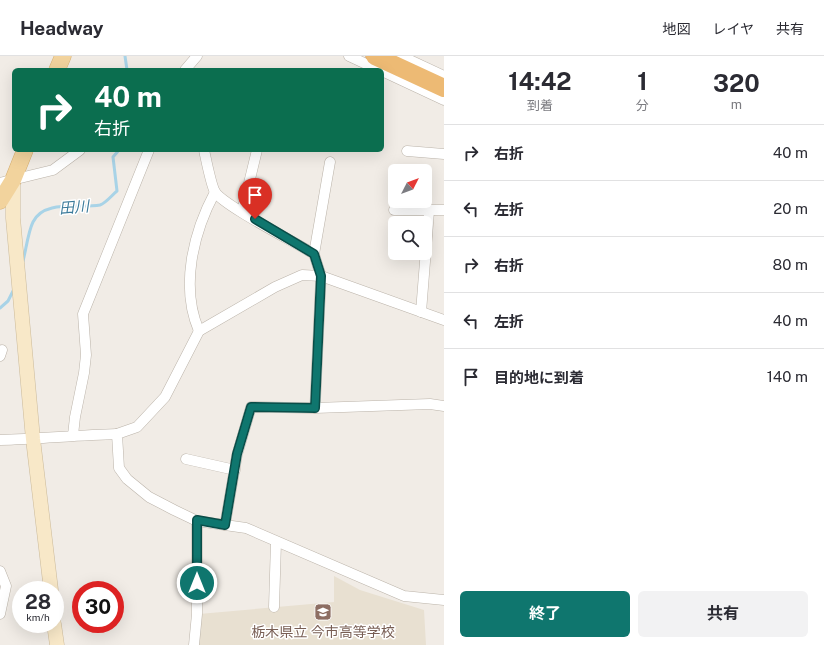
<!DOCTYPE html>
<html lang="ja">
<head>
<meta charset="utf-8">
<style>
  :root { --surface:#fff; --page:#f2f2f3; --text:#2b2b33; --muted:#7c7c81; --line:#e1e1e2; --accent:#0f766e }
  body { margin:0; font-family:"Public Sans","Noto Sans JP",sans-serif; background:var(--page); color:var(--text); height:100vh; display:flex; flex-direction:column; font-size:15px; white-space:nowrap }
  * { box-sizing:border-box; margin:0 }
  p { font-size:13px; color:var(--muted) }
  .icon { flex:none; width:22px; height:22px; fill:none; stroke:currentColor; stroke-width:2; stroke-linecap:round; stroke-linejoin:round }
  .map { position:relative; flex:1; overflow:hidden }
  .sheet { display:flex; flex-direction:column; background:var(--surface); width:380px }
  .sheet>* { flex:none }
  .guide { position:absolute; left:12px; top:12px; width:372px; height:84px; border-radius:6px; box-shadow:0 4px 16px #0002; background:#0b6e4f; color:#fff; overflow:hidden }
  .needle { width:26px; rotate:48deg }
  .buttons { position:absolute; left:388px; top:108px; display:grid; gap:8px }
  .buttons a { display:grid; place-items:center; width:44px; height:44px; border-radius:6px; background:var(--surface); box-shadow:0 4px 16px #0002; font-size:20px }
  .speed { position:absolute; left:12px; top:525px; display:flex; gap:8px; font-size:20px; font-weight:700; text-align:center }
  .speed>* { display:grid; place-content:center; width:52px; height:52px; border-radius:50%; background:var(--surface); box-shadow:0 4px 16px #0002; line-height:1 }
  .speed small { font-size:10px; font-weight:400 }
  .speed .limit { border:6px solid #d22; background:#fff; color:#111 }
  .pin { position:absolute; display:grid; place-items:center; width:34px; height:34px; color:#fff; margin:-41px -17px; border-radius:50% 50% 50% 0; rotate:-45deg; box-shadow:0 0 4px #0007 }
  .pin .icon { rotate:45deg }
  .me { position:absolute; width:44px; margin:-22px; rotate:0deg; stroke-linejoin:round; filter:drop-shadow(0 0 3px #0008) }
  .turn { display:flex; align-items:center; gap:14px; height:84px; padding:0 16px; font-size:18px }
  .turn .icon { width:52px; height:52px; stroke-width:2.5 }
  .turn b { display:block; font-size:28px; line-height:34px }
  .eta { display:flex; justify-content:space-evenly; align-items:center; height:68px; text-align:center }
  .eta b { font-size:24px; font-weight:700; line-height:28px }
  .primary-button { display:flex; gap:8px; margin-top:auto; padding:8px 16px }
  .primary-button a { flex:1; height:46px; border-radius:6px; background:var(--accent); color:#fff; font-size:16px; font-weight:700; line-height:46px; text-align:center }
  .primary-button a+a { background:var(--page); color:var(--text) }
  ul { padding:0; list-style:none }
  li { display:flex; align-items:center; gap:12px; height:56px; padding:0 16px; border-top:1px solid var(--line) }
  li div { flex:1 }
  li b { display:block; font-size:15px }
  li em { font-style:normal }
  header { display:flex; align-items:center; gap:24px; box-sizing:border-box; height:56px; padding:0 20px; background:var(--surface); border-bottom:1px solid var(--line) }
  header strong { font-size:19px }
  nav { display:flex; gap:22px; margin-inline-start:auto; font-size:14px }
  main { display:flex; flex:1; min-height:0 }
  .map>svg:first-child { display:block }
</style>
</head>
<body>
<header>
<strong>Headway</strong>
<nav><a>地図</a><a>レイヤ</a><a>共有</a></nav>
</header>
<main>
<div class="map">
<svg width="444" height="589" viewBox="0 0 444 589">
  <rect width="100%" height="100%" fill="#f1ece6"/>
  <!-- education -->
  <path fill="#e8e0d1" d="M334 520 360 534 424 554 426 589H197L199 558 334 546Z"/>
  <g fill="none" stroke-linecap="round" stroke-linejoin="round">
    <!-- stream -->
    <g stroke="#a8d3e7" stroke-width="3">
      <path d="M125 0 127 14"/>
      <path d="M23 205C26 194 28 176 33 166 44 143 80 153 100 149 106 147 112 139 117 135L113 101 119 94"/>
      <path d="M0 252 8 245 14 233"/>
    </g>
    <!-- street casing -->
    <g stroke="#bbb3a9" stroke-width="11">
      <g id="street">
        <path d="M349 0 379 14"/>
        <path d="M401 0 444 20"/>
        <path d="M185 14 197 0"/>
        <path d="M382 15 444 44"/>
        <path d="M204 94C206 103 211 129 215 136 224 150 295 186 314 198"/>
        <path d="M407 95 444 98"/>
        <path d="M0 127 53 114 80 94"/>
        <path d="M394 154H444"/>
        <path d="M242 156 257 94"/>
        <path d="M421 256 429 155"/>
        <path d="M444 264 321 220 302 219 275 231 199 275 165 341 137 371 117 378 119 412 127 423 149 441 174 454 197 465 246 472 404 540 444 544"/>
        <path d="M199 275C180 231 193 177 215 136"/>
        <path d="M0 300 2 294"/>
        <path d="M315 352 321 220 314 198 330 106"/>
        <path d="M73 379 75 361 84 317 86 299 83 258 149 94"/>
        <path d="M0 384C39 383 78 379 117 378"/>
        <path d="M186 403 235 414"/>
        <path d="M225 469 237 399 251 351 315 352 430 348 444 350"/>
        <path d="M0 515 6 530 0 558"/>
        <path d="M274 551 276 486"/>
        <path d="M194 589 197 558V465"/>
      </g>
    </g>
    <!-- secondary casing -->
    <g stroke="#cbba9a" stroke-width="15">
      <g id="secondary">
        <path d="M13 124V162L33 383 51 534"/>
        <path d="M54 568 57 589"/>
      </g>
    </g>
    <!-- primary casing -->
    <g stroke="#d5ae6f" stroke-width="17">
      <g id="primary">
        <path d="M57 14 63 0"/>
        <path d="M0 145 13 124 25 94"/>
      </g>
    </g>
    <!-- highway casing -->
    <g stroke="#cb8e46" stroke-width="19">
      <path id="highway" d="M375 0 444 32"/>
    </g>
    <!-- street -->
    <use href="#street" stroke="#fff" stroke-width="10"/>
    <!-- secondary -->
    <use href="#secondary" stroke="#f8e8c8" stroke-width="14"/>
    <!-- primary -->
    <use href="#primary" stroke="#f2d39d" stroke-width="16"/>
    <!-- highway -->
    <use href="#highway" stroke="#edba74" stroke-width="18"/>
  </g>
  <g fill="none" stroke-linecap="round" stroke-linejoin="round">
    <!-- route casing -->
    <g stroke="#0a4d48" stroke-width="10">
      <path id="route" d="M197 527V464L225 469 237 398 251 351 315 352 321 220 314 198 255 163"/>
    </g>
    <!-- route -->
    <use href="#route" stroke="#0f766e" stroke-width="7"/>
  </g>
  <!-- icons -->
  <defs>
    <g id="school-square" transform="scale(0.9)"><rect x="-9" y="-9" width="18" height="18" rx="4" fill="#8d6e63" stroke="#fff"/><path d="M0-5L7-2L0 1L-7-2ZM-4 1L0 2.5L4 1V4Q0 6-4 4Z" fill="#fff"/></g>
  </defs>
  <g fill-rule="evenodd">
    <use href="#school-square" x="323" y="556"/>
  </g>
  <g text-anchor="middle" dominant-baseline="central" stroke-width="3" stroke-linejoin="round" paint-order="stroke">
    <!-- education labels -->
    <g font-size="14" fill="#785e54" stroke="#fff">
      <text x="323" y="576">栃木県立 今市高等学校</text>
    </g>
    <!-- water labels -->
    <g font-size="15" font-style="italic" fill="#3a7a9a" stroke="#fff">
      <text transform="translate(74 151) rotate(-5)">田川</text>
    </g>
  </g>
</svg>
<div class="buttons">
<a><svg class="needle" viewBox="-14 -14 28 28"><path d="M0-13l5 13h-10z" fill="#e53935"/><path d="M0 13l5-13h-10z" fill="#7c7c81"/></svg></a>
<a><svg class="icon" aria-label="search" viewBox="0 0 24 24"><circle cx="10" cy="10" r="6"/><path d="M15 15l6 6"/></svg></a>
</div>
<div class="speed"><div>28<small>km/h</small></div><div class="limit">30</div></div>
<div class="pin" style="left:255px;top:163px;background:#d93025"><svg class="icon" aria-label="arrive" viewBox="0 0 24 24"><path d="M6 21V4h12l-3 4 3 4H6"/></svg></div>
<svg class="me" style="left:197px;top:527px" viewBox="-20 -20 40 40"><circle r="17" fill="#0f766e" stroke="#fff" stroke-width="3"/><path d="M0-11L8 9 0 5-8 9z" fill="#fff"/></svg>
<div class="guide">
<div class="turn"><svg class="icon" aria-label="right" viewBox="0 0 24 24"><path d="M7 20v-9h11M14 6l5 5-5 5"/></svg><div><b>40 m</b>右折</div></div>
</div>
</div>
<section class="sheet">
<div class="eta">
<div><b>14:42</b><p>到着</p></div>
<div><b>1</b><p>分</p></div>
<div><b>320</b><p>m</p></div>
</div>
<ul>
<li><svg class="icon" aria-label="right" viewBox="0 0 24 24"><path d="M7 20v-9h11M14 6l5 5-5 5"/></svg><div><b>右折</b></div><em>40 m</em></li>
<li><svg class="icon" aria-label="left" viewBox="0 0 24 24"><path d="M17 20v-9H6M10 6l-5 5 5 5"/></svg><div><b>左折</b></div><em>20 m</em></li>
<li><svg class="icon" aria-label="right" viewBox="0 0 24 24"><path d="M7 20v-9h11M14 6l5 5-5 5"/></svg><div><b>右折</b></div><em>80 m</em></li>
<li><svg class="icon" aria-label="left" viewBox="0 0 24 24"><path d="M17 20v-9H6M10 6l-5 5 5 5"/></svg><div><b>左折</b></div><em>40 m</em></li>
<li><svg class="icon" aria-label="arrive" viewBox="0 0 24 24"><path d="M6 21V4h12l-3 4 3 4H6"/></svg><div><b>目的地に到着</b></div><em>140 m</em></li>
</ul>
<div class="primary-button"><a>終了</a><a>共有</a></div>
</section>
</main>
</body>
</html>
